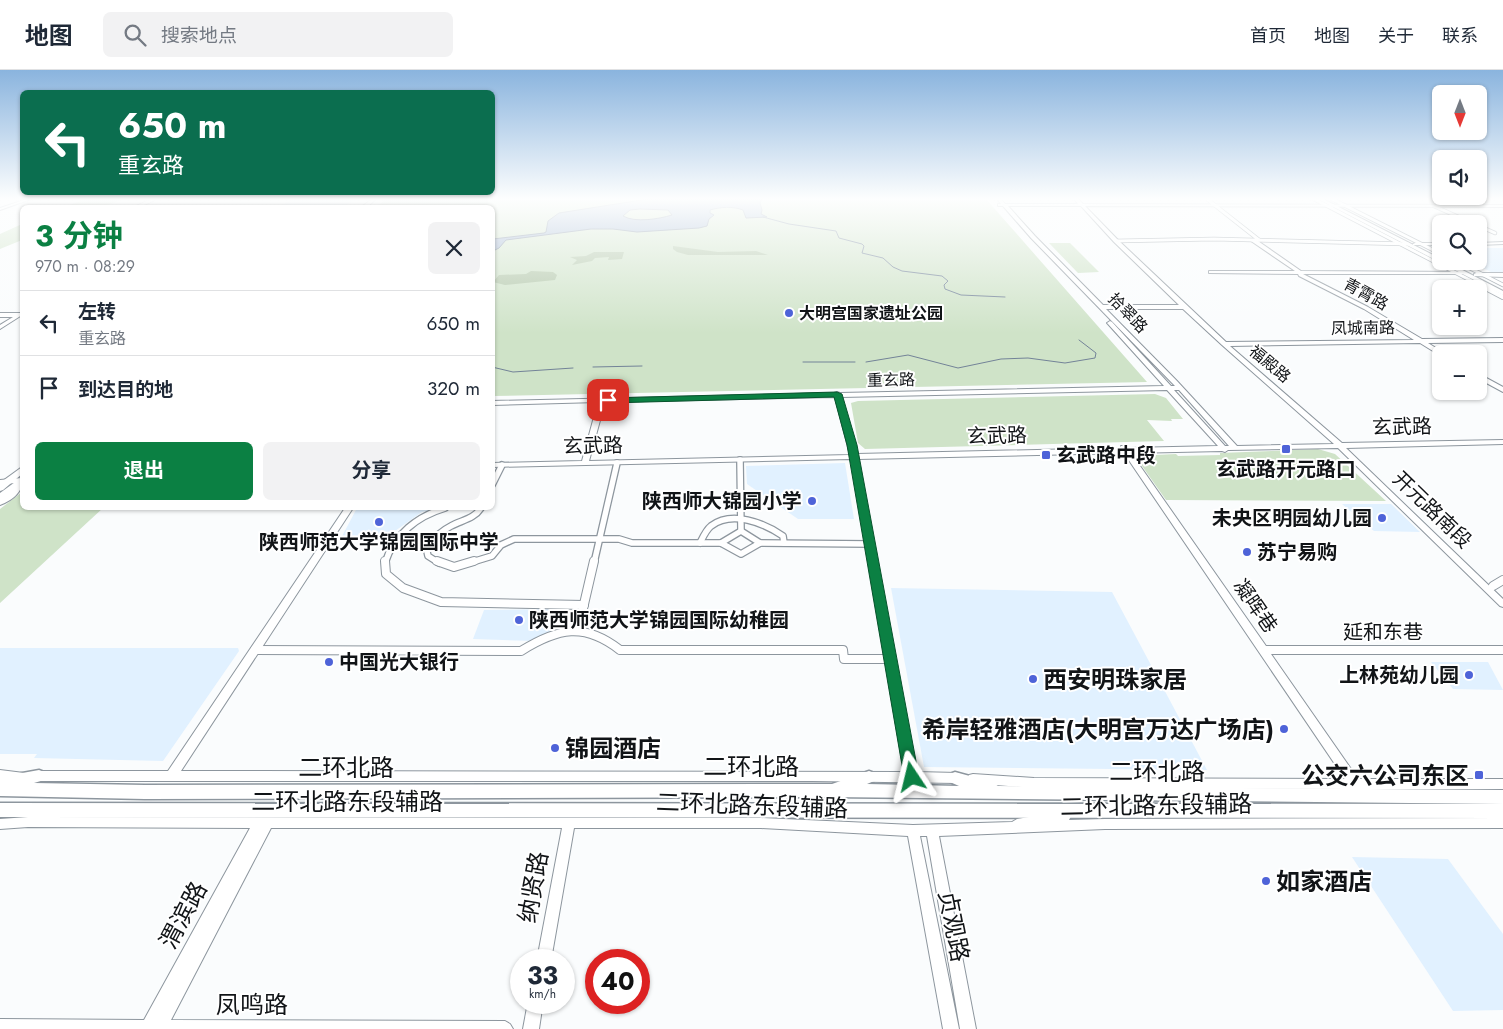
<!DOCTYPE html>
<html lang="zh">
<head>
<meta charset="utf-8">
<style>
  :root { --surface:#fff; --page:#f2f2f3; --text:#1f2937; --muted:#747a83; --line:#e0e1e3; --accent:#0b8043 }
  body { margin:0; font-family:Jost,"Noto Sans SC",sans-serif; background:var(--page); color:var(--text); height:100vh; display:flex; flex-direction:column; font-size:19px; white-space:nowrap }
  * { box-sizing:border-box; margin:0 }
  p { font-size:16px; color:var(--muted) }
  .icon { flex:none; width:28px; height:28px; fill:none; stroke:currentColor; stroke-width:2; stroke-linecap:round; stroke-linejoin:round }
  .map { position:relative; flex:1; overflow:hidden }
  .side { position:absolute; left:20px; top:135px; width:475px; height:305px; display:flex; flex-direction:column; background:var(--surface); border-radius:8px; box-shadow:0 1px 4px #0004 }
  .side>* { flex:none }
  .banner { position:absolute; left:20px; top:20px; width:475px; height:105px; border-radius:8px; box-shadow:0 1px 4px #0004; background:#0b6e4f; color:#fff; overflow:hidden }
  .needle { width:32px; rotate:180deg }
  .controls { position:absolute; left:1432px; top:15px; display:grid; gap:10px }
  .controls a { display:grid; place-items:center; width:55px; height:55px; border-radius:8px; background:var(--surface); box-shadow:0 1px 4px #0004; font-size:25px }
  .speed { position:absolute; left:510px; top:879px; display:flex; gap:10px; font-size:25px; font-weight:700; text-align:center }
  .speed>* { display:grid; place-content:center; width:65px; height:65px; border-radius:50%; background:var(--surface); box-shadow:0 1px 4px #0004; line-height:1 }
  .speed small { font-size:12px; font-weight:400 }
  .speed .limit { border:8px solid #d22; background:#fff; color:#111 }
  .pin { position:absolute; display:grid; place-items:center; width:42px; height:42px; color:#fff; margin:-21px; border-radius:10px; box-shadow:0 2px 8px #0006 }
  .me { position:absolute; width:55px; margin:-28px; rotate:350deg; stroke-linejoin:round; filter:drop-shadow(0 0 4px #0008) }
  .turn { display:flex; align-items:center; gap:18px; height:105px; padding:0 15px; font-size:22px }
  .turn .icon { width:65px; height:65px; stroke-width:2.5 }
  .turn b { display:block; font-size:35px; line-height:42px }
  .round { display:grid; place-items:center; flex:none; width:52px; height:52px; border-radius:8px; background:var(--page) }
  .overview { display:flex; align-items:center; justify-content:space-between; height:85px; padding:0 15px }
  h1 { font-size:30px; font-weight:700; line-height:38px; color:var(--accent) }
  .primary-button { display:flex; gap:10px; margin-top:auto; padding:10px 15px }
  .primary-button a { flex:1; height:58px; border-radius:8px; background:var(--accent); color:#fff; font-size:20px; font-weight:700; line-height:58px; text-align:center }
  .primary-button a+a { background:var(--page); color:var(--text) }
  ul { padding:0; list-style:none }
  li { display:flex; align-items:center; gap:15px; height:65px; padding:0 15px; border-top:1px solid var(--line) }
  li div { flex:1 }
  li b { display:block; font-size:19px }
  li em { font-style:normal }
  header { display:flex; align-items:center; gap:30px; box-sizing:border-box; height:70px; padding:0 25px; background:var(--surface); border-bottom:1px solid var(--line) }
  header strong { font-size:24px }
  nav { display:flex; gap:28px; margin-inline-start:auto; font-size:18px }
  .search { width:350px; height:45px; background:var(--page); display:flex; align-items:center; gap:12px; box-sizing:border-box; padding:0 18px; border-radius:8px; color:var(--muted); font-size:19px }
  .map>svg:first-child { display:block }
</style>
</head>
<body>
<header>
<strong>地图</strong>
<div class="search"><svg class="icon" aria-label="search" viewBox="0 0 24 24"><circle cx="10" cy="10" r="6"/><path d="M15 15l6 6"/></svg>搜索地点</div>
<nav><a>首页</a><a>地图</a><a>关于</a><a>联系</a></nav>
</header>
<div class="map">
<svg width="1503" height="959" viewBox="0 0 1503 959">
  <rect width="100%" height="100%" fill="#fafcfd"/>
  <!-- built -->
  <g fill="#e1f1ff">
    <path d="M292 129H363L351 132 344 137H279Z"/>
    <path d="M1479 178H1503V208L1469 191H1479Z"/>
    <path d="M845 393 854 449H798L747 414 746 396Z"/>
    <path d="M1342 434H1391L1420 462 1374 461Z"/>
    <path d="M357 438H442L422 442 395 461 388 471 339 472Z"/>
    <path d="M891 518 1112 522 1207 700 924 697Z"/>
    <path d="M560 539 554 560 532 571 473 569 484 540Z"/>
    <path d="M0 578H238L239 581 163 691 34 688 37 684H0Z"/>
    <path d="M1431 592H1488L1503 620 1453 619Z"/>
    <path d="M1352 787 1448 789 1503 864V940L1453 941Z"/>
  </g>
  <!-- green -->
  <g fill="#cfe3c8">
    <path d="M87 129H123L103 137H63Z"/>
    <path d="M386 129H986L1147 312 493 326 492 138H375Z"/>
    <path d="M22 154V170L0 179V164Z"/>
    <path d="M1049 173H1070L1099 202 1078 203Z"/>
    <path d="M1155 324 1166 328 1183 349H1171L1172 351 1147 350 1164 371 865 379 858 373 851 333 858 331Z"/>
    <path d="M1318 379 1335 384 1386 431 1166 430 1135 386 1176 384 1178 386 1220 385V383Z"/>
    <path d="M22 422V438H103L0 533V439Z"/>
  </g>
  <!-- forest -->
  <g fill="#b1c6a8">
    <path d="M673 176 718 182 756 181 768 185H688L677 182 673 179Z"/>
    <path d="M594 182H624L622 189 608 190 609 187 595 188 592 191 572 195 577 190 570 187 586 186Z"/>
    <path d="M531 201 553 202 557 205 555 210 505 215 493 212 499 205 526 204Z"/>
  </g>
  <!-- water -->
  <path fill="#9db3cf" stroke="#738398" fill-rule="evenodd" d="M648 129H762L760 133 762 140 761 144 767 147 746 148 743 140C733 136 720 137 710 140V143L714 145 709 149 707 156 699 158 637 162 613 159H591L506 170 499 178 493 181V169L544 163 546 162 548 151 559 143ZM640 139 668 140 672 145C659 149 635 153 623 146L630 140Z"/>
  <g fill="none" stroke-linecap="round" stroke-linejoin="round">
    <!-- stream -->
    <g stroke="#738398" stroke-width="1">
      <path d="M763 147 789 154 836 161 839 168 862 174 864 176 862 183 883 188 893 197 902 201 942 206 948 211 944 215 945 219 961 225 1005 227"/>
      <path d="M803 292H855"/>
      <path d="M866 292 908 285 958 298 1001 289 1028 288 1065 293 1095 288 1096 283 1079 270"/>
      <path d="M492 297 513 302 573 298"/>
      <path d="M593 297 642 296"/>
    </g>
    <!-- street-far3 casing -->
    <g stroke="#8d969e" stroke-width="4.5">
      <g id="street-far3">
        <path d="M1207 129 1259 170"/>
        <path d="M1314 129 1489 220"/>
        <path d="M1332 129 1441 184"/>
        <path d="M1434 136 1474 154"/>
        <path d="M135 138 154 129"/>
        <path d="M1479 156 1495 163"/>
        <path d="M1116 171 1214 169 1408 174"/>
        <path d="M1456 191 1503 215"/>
      </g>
    </g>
    <!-- street-far2 casing -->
    <g stroke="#8d969e" stroke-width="6">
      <path id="street-far2" d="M1486 218 1503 227"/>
    </g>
    <!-- street-far1 casing -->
    <g stroke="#8d969e" stroke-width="8">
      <g id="street-far1">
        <path d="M740 390 741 461 760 473"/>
        <path d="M492 415 502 395"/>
        <path d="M700 473C703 467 706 460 711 456 732 440 764 453 783 466L784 473"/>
        <path d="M721 473 741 461"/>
        <path d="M385 493C394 464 418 446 445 438"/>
        <path d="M439 493 428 486 426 477C433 469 441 461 451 456 462 450 474 449 481 438"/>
        <path d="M469 493 492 486 501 475 514 469H619L632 473H721L741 484 760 473 870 474"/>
        <path d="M594 493 617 393"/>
      </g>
    </g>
    <!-- street casing -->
    <g stroke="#8d969e" stroke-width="10">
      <g id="street">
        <path d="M385 491 386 504 403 518 441 532 584 535"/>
        <path d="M437 491 454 497 474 491"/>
        <path d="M1493 516 1503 510"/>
        <path d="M578 560 594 491"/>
        <path d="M255 580 521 581C558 558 584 552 620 580H843L844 589H890"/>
      </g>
    </g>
    <!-- secondary casing -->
    <g stroke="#8d969e" stroke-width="2">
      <g id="secondary">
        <path d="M27 129H31L0 140V138Z"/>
        <path d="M997 129H1001L1005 134H1078L1074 129H1078L1083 134 1503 135V137L1085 136 1118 170 1226 272 1414 270 1364 239 1299 206 1298 204 1209 203V201H1295L1251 171V169H1255L1301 201 1466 202V203L1464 204H1303L1368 237 1422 269 1503 268V272L1428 273 1444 283 1445 284H1441V286L1420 273 1230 276 1342 373 1503 370V374L1346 378 1503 529V537L1500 536 1338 378 1228 380 1225 382 1222 381 1131 383 1266 576H1503V584H1271L1358 709H1503V719H1360L1356 720 1352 719 1034 718 969 713 967 709 969 705 973 704 1034 708 1345 709 1124 383 858 389 916 702 958 703 962 705 964 708 962 711 958 713 812 711H36L32 709 30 706 32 703 36 701H168L345 438H353L181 701 904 702 851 389 492 397V393L582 391 598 332 492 335V331L834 323 837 322 840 323 1164 316 1108 254 1107 253 1110 251 1112 252 1171 316H1175L1031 168 1003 136H998V134H1001ZM1008 136H1081L1114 172 1179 235H1103L1035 166ZM1106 239H1183L1222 275 1334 374 1237 376 1177 311ZM1167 320 1218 376 1128 378 1124 376H1121V378L857 384 841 327ZM1174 320H1179L1229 376H1225ZM835 327 850 385 589 391 605 332Z"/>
        <path d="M1503 172V174L1479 175V173Z"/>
        <path d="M1415 173H1441V175H1413V174Z"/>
        <path d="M1476 203H1503V207L1474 206V204Z"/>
        <path d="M0 243H20L22 245 0 259V255L13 247H0Z"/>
        <path d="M1479 304 1503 317V322L1479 309Z"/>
        <path d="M22 408C24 421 13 430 0 435V429L14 419 17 413 0 414V410Z"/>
        <path d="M0 700 24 703 26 706 24 709 20 711 0 710Z"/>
        <path d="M1065 741 1069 742 1071 746 1069 750 1105 749 1503 748V758L1105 759 939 766 976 959H960L927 766H920L959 959H943L908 766 761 758H574L551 890H537L562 758H271L171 950 505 951 510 954 513 959H0V949L144 950 250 758 28 757 0 759V749L28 747 761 748 913 755 1012 752 1017 749Z"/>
        <path d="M528 932H543L539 959H523Z"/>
      </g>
    </g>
    <!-- primary casing -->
    <g stroke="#8d969e" stroke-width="2">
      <g id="primary">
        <path d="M372 129H376L366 138H360Z"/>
        <path d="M1318 129H1323L1441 189V191H1445L1503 221V225Z"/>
        <path d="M22 397V404L3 420 0 421V413Z"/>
        <path d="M22 407V414L3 430 0 431V423Z"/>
      </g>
    </g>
    <!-- highway casing -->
    <g stroke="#8d969e" stroke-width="3">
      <g id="highway">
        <path d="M39 700 44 702 47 706 44 710 34 713 145 715 832 714 869 701 874 703 877 707 874 711 867 714 959 716 950 712 947 708 950 704 955 702 992 712 998 716 1503 720V734L830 727 145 729 0 726V707Z"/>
        <path d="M0 733 1503 734V748L0 747Z"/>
      </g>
    </g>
    <!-- street-far3 -->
    <use href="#street-far3" stroke="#fff" stroke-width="3"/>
    <!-- street-far2 -->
    <use href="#street-far2" stroke="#fff" stroke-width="4.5"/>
    <!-- street-far1 -->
    <use href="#street-far1" stroke="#fff" stroke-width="5.5"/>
    <!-- street -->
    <use href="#street" stroke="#fff" stroke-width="8"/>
    <!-- secondary -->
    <use href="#secondary" fill="#fff" fill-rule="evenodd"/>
    <!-- primary -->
    <use href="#primary" fill="#fff" fill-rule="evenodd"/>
    <!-- highway -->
    <use href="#highway" fill="#fff" fill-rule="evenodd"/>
  </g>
  <!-- sky -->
  <linearGradient id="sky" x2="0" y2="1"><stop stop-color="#8ab4de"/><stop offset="0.49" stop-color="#fdfefe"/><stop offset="1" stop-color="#fdfefe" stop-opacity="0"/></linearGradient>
  <rect width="1503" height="263" fill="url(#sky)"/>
  <!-- route -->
  <path fill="#0b8043" stroke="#07532c" d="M837 322 842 324 857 375 919 707 917 712 912 714 906 712 904 707 847 375 834 327 608 333 603 330 608 328Z"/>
  <!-- markers -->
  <g fill="#4e63d8" stroke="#fff" stroke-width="2">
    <circle cx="789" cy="243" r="5"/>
    <rect x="1281" y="374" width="10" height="10" rx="2.5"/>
    <rect x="1041" y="380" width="10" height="10" rx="2.5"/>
    <circle cx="812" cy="431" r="5"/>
    <circle cx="1382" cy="448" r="5"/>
    <circle cx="379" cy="452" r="5"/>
    <circle cx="1247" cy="482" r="5"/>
    <circle cx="519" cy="550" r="5"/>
    <circle cx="329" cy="592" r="5"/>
    <circle cx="1469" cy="605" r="5"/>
    <circle cx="1033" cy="609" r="5"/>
    <circle cx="1284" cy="659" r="5"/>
    <circle cx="555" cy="678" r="5"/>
    <rect x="1474" y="700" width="10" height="10" rx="2.5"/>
    <circle cx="1266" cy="811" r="5"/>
  </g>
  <g text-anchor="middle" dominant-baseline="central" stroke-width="4" stroke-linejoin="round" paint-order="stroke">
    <!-- far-street labels -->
    <g font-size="16" fill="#111417" stroke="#fff">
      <text transform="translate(1366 224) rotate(29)">青霄路</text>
      <text transform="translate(1128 243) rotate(46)">拾翠路</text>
      <text transform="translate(1363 258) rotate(-1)">凤城南路</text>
      <text transform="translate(1270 294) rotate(40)">福殿路</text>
      <text transform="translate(891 310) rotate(-1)">重玄路</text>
    </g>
    <!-- far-poi labels -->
    <g font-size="16" font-weight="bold" fill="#111417" stroke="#fff" text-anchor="start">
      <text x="799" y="243">大明宫国家遗址公园</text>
    </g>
    <!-- street labels -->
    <g font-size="20" fill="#111417" stroke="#fff">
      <text transform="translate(1402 357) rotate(-1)">玄武路</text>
      <text transform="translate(997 366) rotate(-1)">玄武路</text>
      <text transform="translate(593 376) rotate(-1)">玄武路</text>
      <text transform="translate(1432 440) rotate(44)">开元路南段</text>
      <text transform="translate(1255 536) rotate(55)">凝晖巷</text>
      <text x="1383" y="562">延和东巷</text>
    </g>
    <!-- poi labels -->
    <g font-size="20" font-weight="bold" fill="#111417" stroke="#fff" text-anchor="start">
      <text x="1056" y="385">玄武路中段</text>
      <text x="1286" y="399" text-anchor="middle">玄武路开元路口</text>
      <text x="802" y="431" text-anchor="end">陕西师大锦园小学</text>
      <text x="1372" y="448" text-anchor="end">未央区明园幼儿园</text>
      <text x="379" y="472" text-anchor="middle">陕西师范大学锦园国际中学</text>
      <text x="1257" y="482">苏宁易购</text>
      <text x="529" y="550">陕西师范大学锦园国际幼稚园</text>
      <text x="339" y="592">中国光大银行</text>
      <text x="1459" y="605" text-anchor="end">上林苑幼儿园</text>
    </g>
    <!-- near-poi labels -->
    <g font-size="24" font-weight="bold" fill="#111417" stroke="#fff" text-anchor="start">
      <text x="1043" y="609">西安明珠家居</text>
      <text x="1274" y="659" text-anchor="end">希岸轻雅酒店(大明宫万达广场店)</text>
      <text x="565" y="678">锦园酒店</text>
      <text x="1469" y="705" text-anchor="end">公交六公司东区</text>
      <text x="1276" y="811">如家酒店</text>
    </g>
    <!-- near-street labels -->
    <g font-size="24" fill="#111417" stroke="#fff">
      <text x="751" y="696">二环北路</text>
      <text x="346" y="697">二环北路</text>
      <text x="1157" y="701">二环北路</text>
      <text x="347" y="731">二环北路东段辅路</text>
      <text transform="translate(752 735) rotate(2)">二环北路东段辅路</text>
      <text transform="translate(1156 735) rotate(-1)">二环北路东段辅路</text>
      <text transform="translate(533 817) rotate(-80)">纳贤路</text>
      <text transform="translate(183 845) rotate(-62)">渭滨路</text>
      <text transform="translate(954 856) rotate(79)">贞观路</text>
      <text x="252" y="934">凤鸣路</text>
    </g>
  </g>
</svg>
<div class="controls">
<a><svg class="needle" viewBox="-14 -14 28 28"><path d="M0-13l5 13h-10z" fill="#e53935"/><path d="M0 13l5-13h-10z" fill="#747a83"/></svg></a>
<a><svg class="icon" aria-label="sound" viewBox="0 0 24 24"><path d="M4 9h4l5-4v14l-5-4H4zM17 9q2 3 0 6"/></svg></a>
<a><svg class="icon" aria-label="search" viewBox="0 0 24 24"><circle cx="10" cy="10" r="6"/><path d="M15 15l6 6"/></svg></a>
<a>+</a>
<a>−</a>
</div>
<div class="speed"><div>33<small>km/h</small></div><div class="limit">40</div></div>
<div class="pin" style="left:608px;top:330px;background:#d93025"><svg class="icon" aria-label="arrive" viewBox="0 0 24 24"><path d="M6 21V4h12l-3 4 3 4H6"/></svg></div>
<svg class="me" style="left:912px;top:707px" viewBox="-20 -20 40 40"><path d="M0-17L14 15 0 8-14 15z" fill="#0b8043" stroke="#fff" stroke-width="4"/></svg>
<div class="banner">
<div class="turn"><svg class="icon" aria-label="left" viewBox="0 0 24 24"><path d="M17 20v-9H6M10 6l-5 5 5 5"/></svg><div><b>650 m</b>重玄路</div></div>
</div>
<section class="side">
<div class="overview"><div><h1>3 分钟</h1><p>970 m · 08:29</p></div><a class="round"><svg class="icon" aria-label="close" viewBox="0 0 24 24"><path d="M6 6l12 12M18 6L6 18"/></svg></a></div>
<ul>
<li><svg class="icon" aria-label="left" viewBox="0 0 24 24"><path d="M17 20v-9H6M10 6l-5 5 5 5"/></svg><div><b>左转</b><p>重玄路</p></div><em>650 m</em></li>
<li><svg class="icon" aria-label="arrive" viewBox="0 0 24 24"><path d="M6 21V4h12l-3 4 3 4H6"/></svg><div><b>到达目的地</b></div><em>320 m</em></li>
</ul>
<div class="primary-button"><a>退出</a><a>分享</a></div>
</section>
</div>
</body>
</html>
